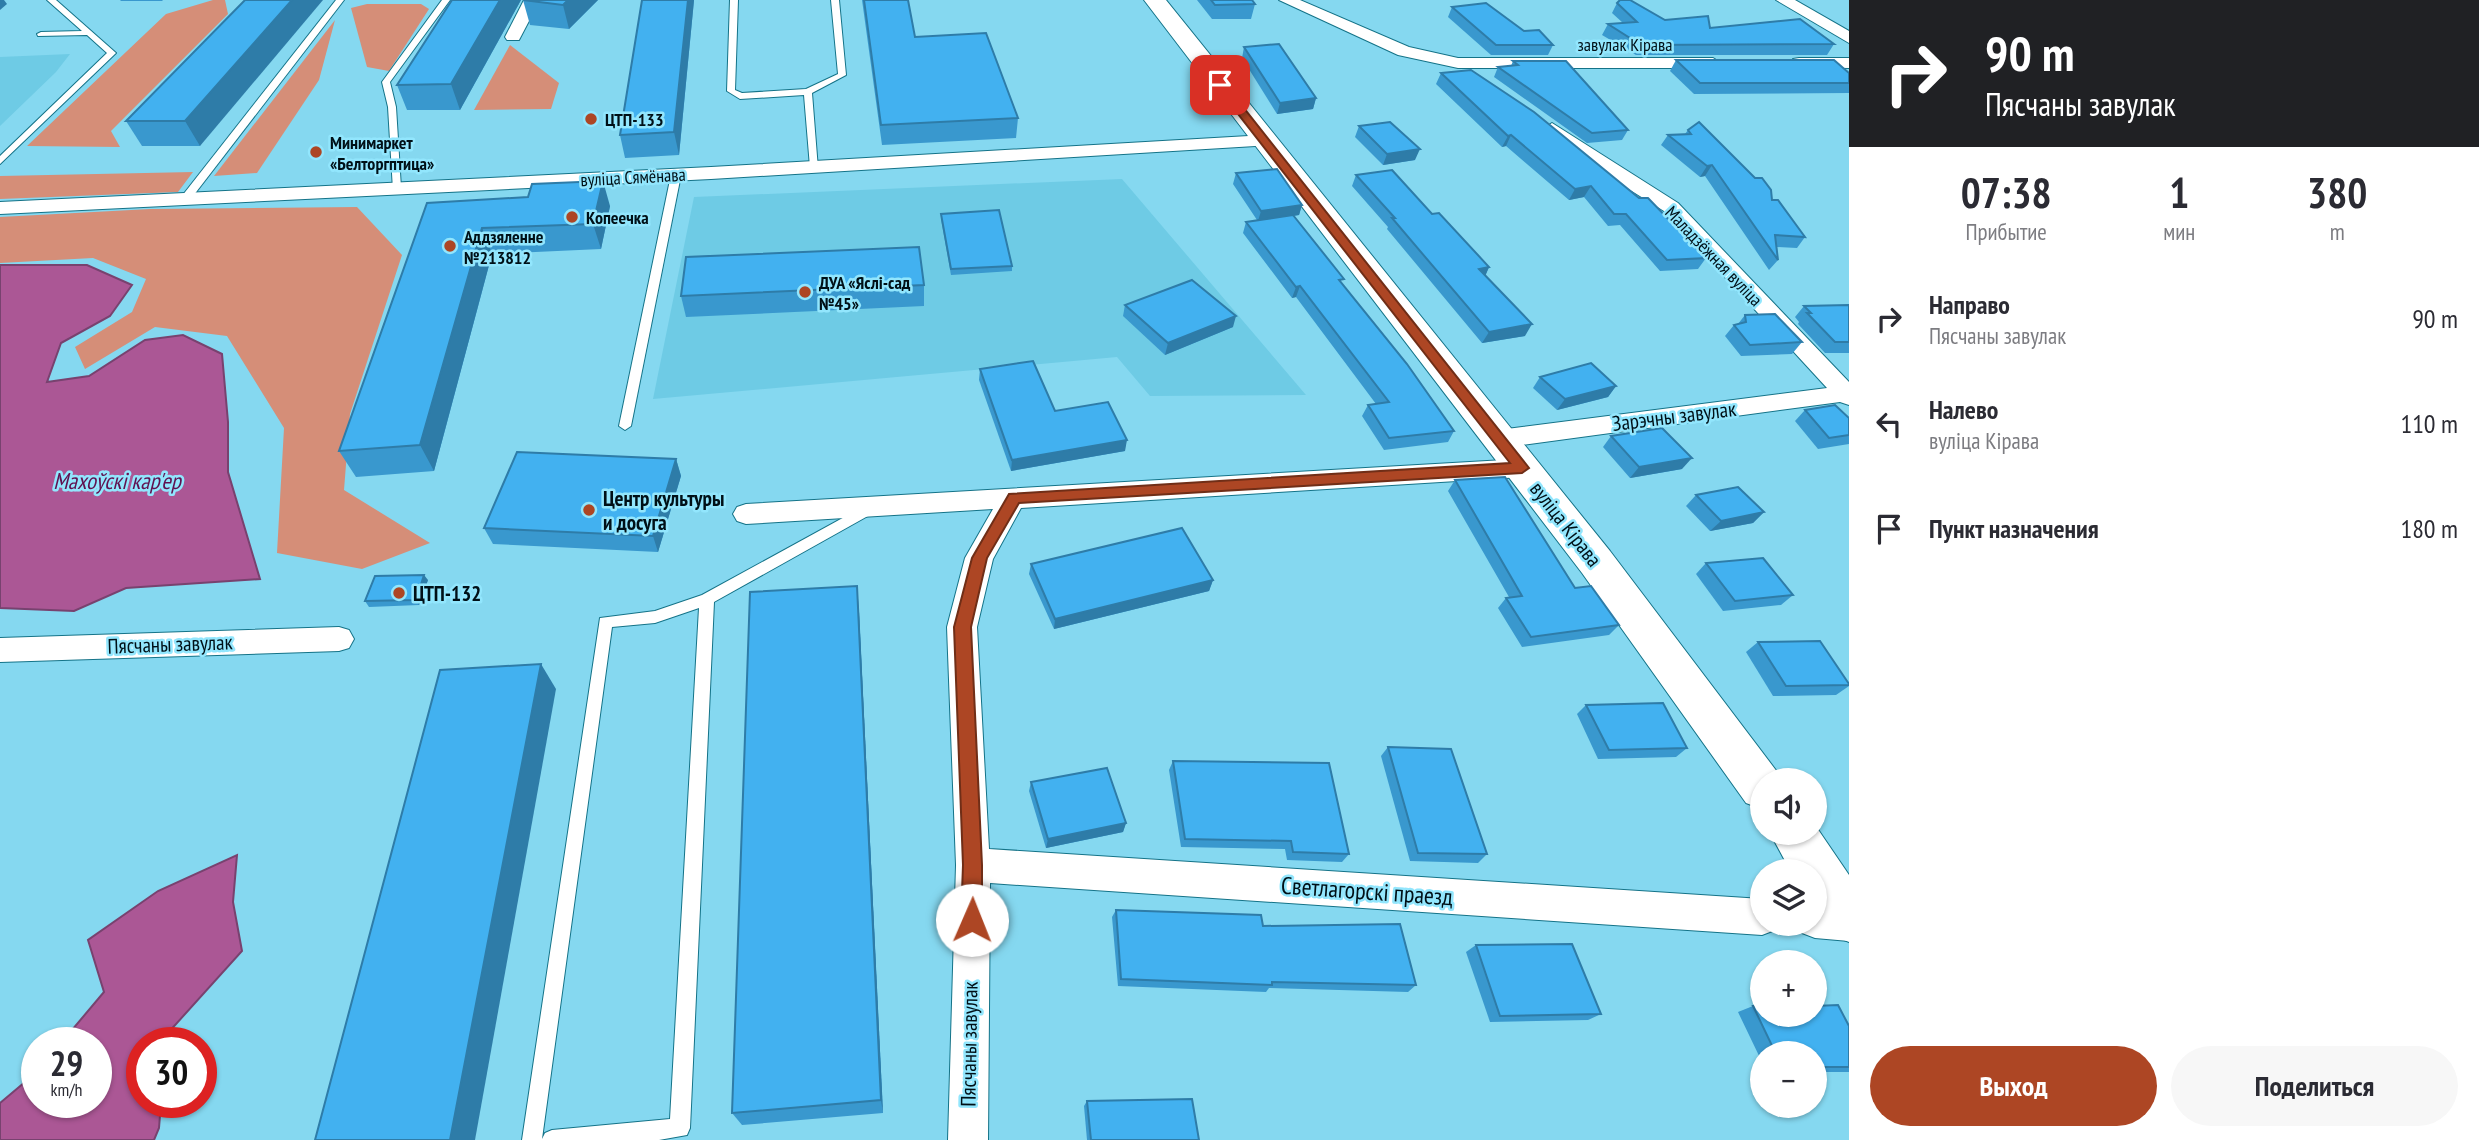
<!DOCTYPE html>
<html lang="ru">
<head>
<meta charset="utf-8">
<style>
  :root { --surface:#fff; --page:#f7f7f7; --text:#2b2b33; --muted:#7c7c81; --accent:#ad4624 }
  body { margin:0; font-family:"PT Sans Narrow",sans-serif; background:var(--page); color:var(--text); height:100vh; display:flex; flex-direction:column; font-size:26px; white-space:nowrap }
  * { box-sizing:border-box; margin:0 }
  p { font-size:23px; color:var(--muted) }
  .icon { flex:none; width:38px; height:38px; fill:none; stroke:currentColor; stroke-width:2; stroke-linecap:round; stroke-linejoin:round }
  .map { position:relative; flex:1; overflow:hidden }
  .sheet { display:flex; flex-direction:column; background:var(--surface); width:630px }
  .sheet>* { flex:none }
  .hud { background:#202124; color:#fff; overflow:hidden }
  .buttons { position:absolute; left:1750px; top:768px; display:grid; gap:14px }
  .buttons a { display:grid; place-items:center; width:77px; height:77px; border-radius:50%; background:var(--surface); box-shadow:0 2px 5px #0004; font-size:35px }
  .speed { position:absolute; left:21px; top:1027px; display:flex; gap:14px; font-size:35px; font-weight:700; text-align:center }
  .speed>* { display:grid; place-content:center; width:91px; height:91px; border-radius:50%; background:var(--surface); box-shadow:0 2px 5px #0004; line-height:1 }
  .speed small { font-size:18px; font-weight:400 }
  .speed .limit { border:10px solid #d22; background:#fff; color:#111 }
  .pin { position:absolute; display:grid; place-items:center; width:60px; height:60px; color:#fff; margin:-30px; border-radius:14px; box-shadow:0 4px 10px #0006 }
  .me { position:absolute; width:77px; margin:-38px; rotate:1deg; stroke-linejoin:round; filter:drop-shadow(0 0 5px #0008) }
  .turn { display:flex; align-items:center; gap:24px; height:147px; padding:0 21px; font-size:32px }
  .turn .icon { width:91px; height:91px; stroke-width:2.5 }
  .turn b { display:block; font-size:49px; line-height:60px }
  .eta { display:flex; justify-content:space-evenly; align-items:center; height:119px; text-align:center }
  .eta b { font-size:42px; font-weight:700; line-height:49px }
  .button { display:flex; gap:14px; margin-top:auto; padding:14px 21px }
  .button a { flex:1; height:80px; border-radius:42px; background:var(--accent); color:#fff; font-size:28px; font-weight:700; line-height:80px; text-align:center }
  .button a+a { background:var(--page); color:var(--text) }
  ul { padding:0; list-style:none }
  li { display:flex; align-items:center; gap:21px; height:105px; padding:0 21px }
  li div { flex:1 }
  li b { display:block; font-size:26px }
  li em { font-style:normal }
  main { display:flex; flex:1; min-height:0 }
  .map>svg:first-child { display:block }
</style>
</head>
<body>
<main>
<div class="map">
<svg width="1849" height="1140" viewBox="0 0 1849 1140">
  <rect width="100%" height="100%" fill="#85d8f0"/>
  <!-- built -->
  <g fill="#6ecbe5">
    <path d="M70 54 56 72 0 126V57Z"/>
    <path d="M1122 179 1306 395 1150 396 1117 357 653 399 694 197Z"/>
  </g>
  <!-- green -->
  <g fill="#d58e78">
    <path d="M213 0H225L228 14 111 131 120 147 27 146 166 14Z"/>
    <path d="M367 4H421L429 9 389 71 367 67 351 8Z"/>
    <path d="M335 20 319 80 257 173 214 176Z"/>
    <path d="M510 45 559 83 551 109 474 110Z"/>
    <path d="M193 172 178 192 0 199V176Z"/>
    <path d="M357 207 402 255 350 414 344 490 430 543 362 569 277 553 284 428 227 336 155 327 85 369 75 347 132 312 146 279 93 258 0 263V217L150 209Z"/>
  </g>
  <!-- water -->
  <g fill="#ab5795" stroke="#78426f" stroke-width="2">
    <path d="M0 265H87L132 285 110 316 61 343 47 382 89 376 145 340 183 335 222 354 228 422V472L260 579 126 588 74 611 0 608Z"/>
    <path d="M237 855 233 902 242 951 167 1034 166 1043H142V1102L161 1103 159 1128 154 1140H0V1103L37 1072V1102H96V1043H61L104 992 88 940 158 891Z"/>
  </g>
  <g fill="none" stroke-linecap="round" stroke-linejoin="round">
    <!-- service casing -->
    <g stroke="#147388" stroke-width="2">
      <g id="service">
        <path d="M47 0H56L116 53 0 164V156L107 53 87 35 38 36 37 34 41 32 82 31Z"/>
        <path d="M336 0H344L190 200H182V196Z"/>
        <path d="M442 0H450L390 82 396 107 401 188 393 190 388 107 382 82Z"/>
        <path d="M730 0H738L735 90 742 93 806 89 838 74 831 0H839L846 75 812 93 818 169 810 167 804 95 740 99 727 91Z"/>
        <path d="M676 172 681 175 631 426 625 430 619 426 671 175Z"/>
        <path d="M870 503 875 504 877 508 875 512 714 602 690 1128 687 1135 659 1140H522L600 618 655 611 702 595ZM699 608 670 1119 552 1130 545 1133 542 1139 612 627 655 623Z"/>
      </g>
    </g>
    <!-- minor casing -->
    <g stroke="#147388" stroke-width="2">
      <g id="minor">
        <path d="M524 0H540L519 40H507L505 37Z"/>
        <path d="M1279 0H1300L1409 47 1458 58H1713L1721 63 1713 68H1458L1398 55Z"/>
        <path d="M1776 0H1795L1849 31V43Z"/>
        <path d="M1799 58H1849V68L1793 67 1791 63 1793 59Z"/>
        <path d="M1552 123 1678 203 1849 382V405L1840 402 1499 448 1490 445 1486 439 1490 433 1499 430 1827 388 1664 211 1561 147 1543 129Z"/>
        <path d="M1266 135 1273 137 1275 141 1273 145 711 179 0 214V202L711 167Z"/>
        <path d="M1522 459 1531 461 1535 468 1531 475 1522 477 1021 508 993 559 977 627 989 849 1762 899V924H1777L1775 930 1762 935 990 883 988 1140H948L956 865 947 627 965 558 993 509 746 524 737 521 733 514 737 507 746 504Z"/>
        <path d="M339 627 349 630 354 639 349 648 339 651 0 662V638Z"/>
        <path d="M1815 902 1849 905V941L1815 938 1802 933 1799 924H1815Z"/>
      </g>
    </g>
    <!-- primary casing -->
    <g stroke="#147388" stroke-width="2">
      <g id="primary">
        <path d="M1144 0H1166L1610 551 1778 773 1781 780H1762V809L1746 803 1582 573Z"/>
        <path d="M1815 825 1849 875V942C1814 928 1815 905 1815 872H1791L1770 833H1815Z"/>
      </g>
    </g>
    <!-- service -->
    <use href="#service" fill="#fff" fill-rule="evenodd"/>
    <!-- minor -->
    <use href="#minor" fill="#fff" fill-rule="evenodd"/>
    <!-- primary -->
    <use href="#primary" fill="#fff" fill-rule="evenodd"/>
  </g>
  <!-- wall -->
  <g fill="#3998ce">
    <path d="M120 0H163L162 1H121Z"/>
    <path d="M245 0 200 146H142L126 121Z"/>
    <path d="M452 0H521L460 110H407L397 85Z"/>
    <path d="M523 0H598L569 29 530 25Z"/>
    <path d="M642 0H694L679 155 625 158 620 135Z"/>
    <path d="M862 0H908L915 37 1018 118 1016 138 882 145Z"/>
    <path d="M1197 0H1252L1255 4 1251 19H1212Z"/>
    <path d="M1617 3 1665 20 1710 28 1834 44 1827 55H1636L1602 35 1608 24 1623 23 1612 13Z"/>
    <path d="M1452 7 1524 31 1553 45 1548 55H1491L1448 17Z"/>
    <path d="M1244 47 1316 98 1313 109 1277 114 1242 58Z"/>
    <path d="M1676 60 1849 73V93L1694 94 1670 71Z"/>
    <path d="M1513 61 1628 130 1622 140 1587 143 1494 77 1498 67 1511 66Z"/>
    <path d="M1441 73 1706 258 1698 269 1660 271 1620 225 1608 226 1584 197 1569 200 1506 146 1502 147 1436 84Z"/>
    <path d="M1359 126 1415 160 1383 165 1355 137Z"/>
    <path d="M1688 130 1772 200 1805 237 1797 248 1777 247 1778 260 1769 270 1705 176 1700 177 1661 145 1668 135 1685 134Z"/>
    <path d="M1236 173 1302 205 1299 215 1293 216 1342 285 1454 431 1448 442 1384 450 1362 416 1368 405 1376 404 1296 297 1292 298 1243 233 1246 222 1257 220 1233 184Z"/>
    <path d="M1356 175 1432 214 1489 267 1485 276 1525 336 1482 343 1387 229 1388 227 1352 186Z"/>
    <path d="M427 203 610 206 601 249 492 254 434 471 356 477 339 451Z"/>
    <path d="M941 214 1012 266V271L951 275 941 219Z"/>
    <path d="M924 285V306L686 317 681 296Z"/>
    <path d="M1125 305 1233 327 1165 355 1123 316Z"/>
    <path d="M1849 305V353H1825L1798 324 1799 322 1795 317 1804 306Z"/>
    <path d="M1745 315 1802 342 1792 354 1741 356 1725 336 1734 325 1738 324Z"/>
    <path d="M980 369 1055 411 1125 451 1011 471 979 380Z"/>
    <path d="M1540 377 1616 386 1608 397 1557 410 1533 388Z"/>
    <path d="M1805 410 1849 418V444L1818 449 1795 421Z"/>
    <path d="M1611 436 1682 469 1630 478 1603 447Z"/>
    <path d="M676 459 681 476 658 552 493 544 484 528Z"/>
    <path d="M1455 480 1575 588 1619 625 1609 635 1522 647 1498 608 1506 598 1509 597 1448 491Z"/>
    <path d="M1696 495 1764 512 1753 523 1710 531 1686 506Z"/>
    <path d="M1706 563 1793 595 1781 605 1723 611 1696 574Z"/>
    <path d="M1031 564 1213 580 1209 591 1054 629 1029 574Z"/>
    <path d="M428 580 419 605 369 607 365 601Z"/>
    <path d="M859 612 883 1113 742 1125 732 1113Z"/>
    <path d="M1758 642 1849 684V686L1836 695 1773 696 1746 652Z"/>
    <path d="M1586 705 1687 748 1676 757 1598 759 1577 714Z"/>
    <path d="M1388 747 1487 854 1478 863 1410 861 1381 756Z"/>
    <path d="M1173 761 1349 854 1342 862 1287 860 1285 849 1181 847 1169 770Z"/>
    <path d="M1031 782 1126 823 1123 832 1046 848 1029 791Z"/>
    <path d="M1116 910 1416 985 1408 992 1269 988 1266 992 1118 986 1112 917Z"/>
    <path d="M1476 945 1601 1014 1588 1020 1490 1022 1466 952Z"/>
    <path d="M1753 1006 1849 1026V1072H1815V1054H1762V1062L1738 1012Z"/>
    <path d="M1087 1101 1199 1140H1087L1084 1106Z"/>
  </g>
  <!-- shaded-wall -->
  <g fill="#2e7ca8">
    <path d="M0 0H4L7 4 0 10Z"/>
    <path d="M292 0H323L200 146 185 121Z"/>
    <path d="M500 0H521L460 110 451 84Z"/>
    <path d="M568 0H598L569 29 563 5Z"/>
    <path d="M688 0H694L679 155 674 132Z"/>
    <path d="M1316 98 1313 109 1277 114 1280 103Z"/>
    <path d="M1511 135 1506 146 1502 147 1508 136Z"/>
    <path d="M1420 149 1415 160 1383 165 1387 154Z"/>
    <path d="M1712 165 1705 176 1700 177 1707 166Z"/>
    <path d="M603 181 610 206 601 249 593 224Z"/>
    <path d="M1591 186 1584 197 1569 200 1575 189Z"/>
    <path d="M1302 205 1299 215 1258 221 1261 211Z"/>
    <path d="M482 228 492 254 434 471 420 445Z"/>
    <path d="M1489 267 1484 279 1479 269Z"/>
    <path d="M1300 286 1296 297 1292 298 1296 287Z"/>
    <path d="M1236 316 1233 327 1165 355 1168 343Z"/>
    <path d="M1532 324 1525 336 1482 343 1489 332Z"/>
    <path d="M1616 386 1608 397 1557 410 1565 399Z"/>
    <path d="M1127 440 1125 451 1011 471 1012 460Z"/>
    <path d="M1692 458 1682 469 1630 478 1639 467Z"/>
    <path d="M676 459 681 476 658 552 653 536Z"/>
    <path d="M1764 512 1753 523 1710 531 1721 521Z"/>
    <path d="M424 575 428 580 419 605 416 600Z"/>
    <path d="M1213 580 1209 591 1054 629 1055 619Z"/>
    <path d="M857 586 859 612 883 1113 881 1100Z"/>
    <path d="M541 664 556 689 475 1140H450Z"/>
    <path d="M1126 823 1123 832 1046 848 1048 839Z"/>
  </g>
  <!-- building -->
  <g fill="#42b1f0" stroke="#2e7ca8" stroke-width="2">
    <path d="M245 0H292L185 121H126Z"/>
    <path d="M452 0H500L451 84 397 85Z"/>
    <path d="M523 0H568L563 5Z"/>
    <path d="M642 0H688L674 132 620 135Z"/>
    <path d="M864 0H908L915 37 986 33 1018 118 881 125Z"/>
    <path d="M1211 0H1252L1255 4 1215 5Z"/>
    <path d="M1620 0H1630L1665 20 1708 16 1710 28 1800 19 1834 44 1641 45 1608 24 1637 22 1617 3Z"/>
    <path d="M1486 3 1524 31 1539 30 1553 45H1496L1452 7Z"/>
    <path d="M1279 44 1316 98 1280 103 1244 47Z"/>
    <path d="M1676 60H1834L1849 73V83H1700Z"/>
    <path d="M1513 61H1566L1628 130 1592 133 1498 67 1518 65Z"/>
    <path d="M1471 70 1534 112 1639 198H1648L1706 258 1667 260 1626 214H1614L1591 186 1575 189 1511 135 1508 136 1441 73Z"/>
    <path d="M1390 122 1420 149 1387 154 1359 126Z"/>
    <path d="M1699 122 1755 178H1762L1771 190 1772 200H1778L1805 237 1775 235 1778 260 1712 165 1707 166 1668 135 1691 134 1688 130Z"/>
    <path d="M1277 169 1302 205 1261 211 1236 173Z"/>
    <path d="M1392 170 1432 214 1439 213 1489 267 1479 269 1532 324 1489 332 1392 218H1395L1356 175Z"/>
    <path d="M603 181 593 224 482 228 420 445 339 451 427 203 528 197 532 184Z"/>
    <path d="M999 210 1012 266 951 269 941 214Z"/>
    <path d="M1293 215 1344 279 1339 280 1407 364 1454 431 1389 438 1368 405 1389 402 1300 286 1296 287 1246 222Z"/>
    <path d="M919 247 924 285 681 296 686 257Z"/>
    <path d="M1192 280 1236 316 1168 343 1125 305Z"/>
    <path d="M1849 305V342H1835L1807 313H1811L1804 306Z"/>
    <path d="M1775 314 1802 342 1750 345 1734 325 1746 322 1745 315Z"/>
    <path d="M1033 361 1055 411 1108 402 1127 440 1012 460 980 369Z"/>
    <path d="M1591 363 1616 386 1565 399 1540 377Z"/>
    <path d="M1835 405 1849 418V435L1829 438 1805 410Z"/>
    <path d="M1662 428 1692 458 1639 467 1611 436Z"/>
    <path d="M517 452 676 459 653 536 484 528Z"/>
    <path d="M1505 477 1575 588 1591 586 1619 625 1531 637 1506 598 1522 596 1455 480Z"/>
    <path d="M1738 487 1764 512 1721 521 1696 495Z"/>
    <path d="M1182 528 1213 580 1055 619 1031 564Z"/>
    <path d="M1763 558 1793 595 1735 601 1706 563Z"/>
    <path d="M424 575 416 600 365 601 375 576Z"/>
    <path d="M857 586 881 1100 732 1113 750 592Z"/>
    <path d="M1820 641 1849 684V685L1786 686 1758 642Z"/>
    <path d="M541 664 450 1140H315L440 670Z"/>
    <path d="M1663 703 1687 748 1609 750 1586 705Z"/>
    <path d="M1388 747 1451 749 1487 854 1418 853Z"/>
    <path d="M1173 761 1329 763 1349 854 1293 852 1291 841 1185 839Z"/>
    <path d="M1107 768 1126 823 1048 839 1031 782Z"/>
    <path d="M1116 910 1261 915 1263 926 1400 924 1416 985 1272 982V985L1121 979Z"/>
    <path d="M1572 944 1601 1014 1500 1016 1476 945Z"/>
    <path d="M1838 1005 1849 1026V1067H1815V1054H1776L1753 1006H1762V1015H1815V1006Z"/>
    <path d="M1192 1099 1199 1140H1091L1087 1101Z"/>
  </g>
  <!-- route -->
  <path fill="#ad4624" stroke="#702e17" stroke-width="2" d="M1220 82 1224 83 1529 468 1522 473 1019 503 987 558 971 627 982 865V920L979 927 972 930 964 927 961 920 963 865 954 627 972 558 1009 494 1510 463 1217 87 1216 85Z"/>
  <!-- markers -->
  <g fill="#ad4624" stroke="#92e6fd" stroke-width="2.5">
    <circle cx="591" cy="119" r="7"/>
    <circle cx="316" cy="152" r="7"/>
    <circle cx="572" cy="217" r="7"/>
    <circle cx="450" cy="246" r="7"/>
    <circle cx="805" cy="292" r="7"/>
    <circle cx="589" cy="510" r="7"/>
    <circle cx="399" cy="593" r="7"/>
  </g>
  <g text-anchor="middle" dominant-baseline="central" stroke-width="5" stroke-linejoin="round" paint-order="stroke">
    <!-- far-street labels -->
    <g font-size="18" fill="#001017" stroke="#92e6fd">
      <text x="1625" y="44">завулак Кірава</text>
      <text transform="translate(633 177) rotate(-3)">вуліца Сямёнава</text>
      <text transform="translate(1714 256) rotate(46)">Маладзёжная вуліца</text>
    </g>
    <!-- far-poi labels -->
    <g font-size="18" font-weight="bold" fill="#001017" stroke="#92e6fd" text-anchor="start">
      <text x="605" y="119">ЦТП-133</text>
      <text x="330" y="142">Минимаркет<tspan x="330" dy="21">«Белторгптица»</tspan></text>
      <text x="586" y="217">Копеечка</text>
      <text x="464" y="236">Аддзяленне<tspan x="464" dy="21">№213812</tspan></text>
      <text x="819" y="282">ДУА «Яслі-сад<tspan x="819" dy="21">№45»</tspan></text>
    </g>
    <!-- street labels -->
    <g font-size="21" fill="#001017" stroke="#92e6fd">
      <text transform="translate(1674 416) rotate(-7)">Зарэчны завулак</text>
      <text transform="translate(1566 524) rotate(52)">вуліца Кірава</text>
      <text transform="translate(170 644) rotate(-2)">Пясчаны завулак</text>
      <text transform="translate(969 1044) rotate(-89)">Пясчаны завулак</text>
    </g>
    <!-- poi labels -->
    <g font-size="21" font-weight="bold" fill="#001017" stroke="#92e6fd" text-anchor="start">
      <text x="603" y="498">Центр культуры<tspan x="603" dy="24">и досуга</tspan></text>
      <text x="413" y="593">ЦТП-132</text>
    </g>
    <!-- water labels -->
    <g font-size="23" font-style="italic" fill="#601150" stroke="#92e6fd">
      <text x="117" y="480">Махоўскі кар'ер</text>
    </g>
    <!-- near-street labels -->
    <g font-size="24" fill="#001017" stroke="#92e6fd">
      <text transform="translate(1367 891) rotate(4)">Светлагорскі праезд</text>
    </g>
  </g>
</svg>
<div class="buttons">
<a><svg class="icon" aria-label="sound" viewBox="0 0 24 24"><path d="M4 9h4l5-4v14l-5-4H4zM17 9q2 3 0 6"/></svg></a>
<a><svg class="icon" aria-label="layers" viewBox="0 0 24 24"><path d="M12 4l9 5-9 5-9-5zM3 14l9 5 9-5"/></svg></a>
<a>+</a>
<a>−</a>
</div>
<div class="speed"><div>29<small>km/h</small></div><div class="limit">30</div></div>
<div class="pin" style="left:1220px;top:85px;background:#d93025"><svg class="icon" aria-label="arrive" viewBox="0 0 24 24"><path d="M6 21V4h12l-3 4 3 4H6"/></svg></div>
<svg class="me" style="left:972px;top:920px" viewBox="-20 -20 40 40"><circle r="19" fill="#fff"/><path d="M0-13L10 11 0 6-10 11z" fill="#ad4624"/></svg>
</div>
<section class="sheet">
<div class="hud">
<div class="turn"><svg class="icon" aria-label="right" viewBox="0 0 24 24"><path d="M7 20v-9h11M14 6l5 5-5 5"/></svg><div><b>90 m</b>Пясчаны завулак</div></div>
</div>
<div class="eta">
<div><b>07:38</b><p>Прибытие</p></div>
<div><b>1</b><p>мин</p></div>
<div><b>380</b><p>m</p></div>
</div>
<ul>
<li><svg class="icon" aria-label="right" viewBox="0 0 24 24"><path d="M7 20v-9h11M14 6l5 5-5 5"/></svg><div><b>Направо</b><p>Пясчаны завулак</p></div><em>90 m</em></li>
<li><svg class="icon" aria-label="left" viewBox="0 0 24 24"><path d="M17 20v-9H6M10 6l-5 5 5 5"/></svg><div><b>Налево</b><p>вуліца Кірава</p></div><em>110 m</em></li>
<li><svg class="icon" aria-label="arrive" viewBox="0 0 24 24"><path d="M6 21V4h12l-3 4 3 4H6"/></svg><div><b>Пункт назначения</b></div><em>180 m</em></li>
</ul>
<div class="button"><a>Выход</a><a>Поделиться</a></div>
</section>
</main>
</body>
</html>
